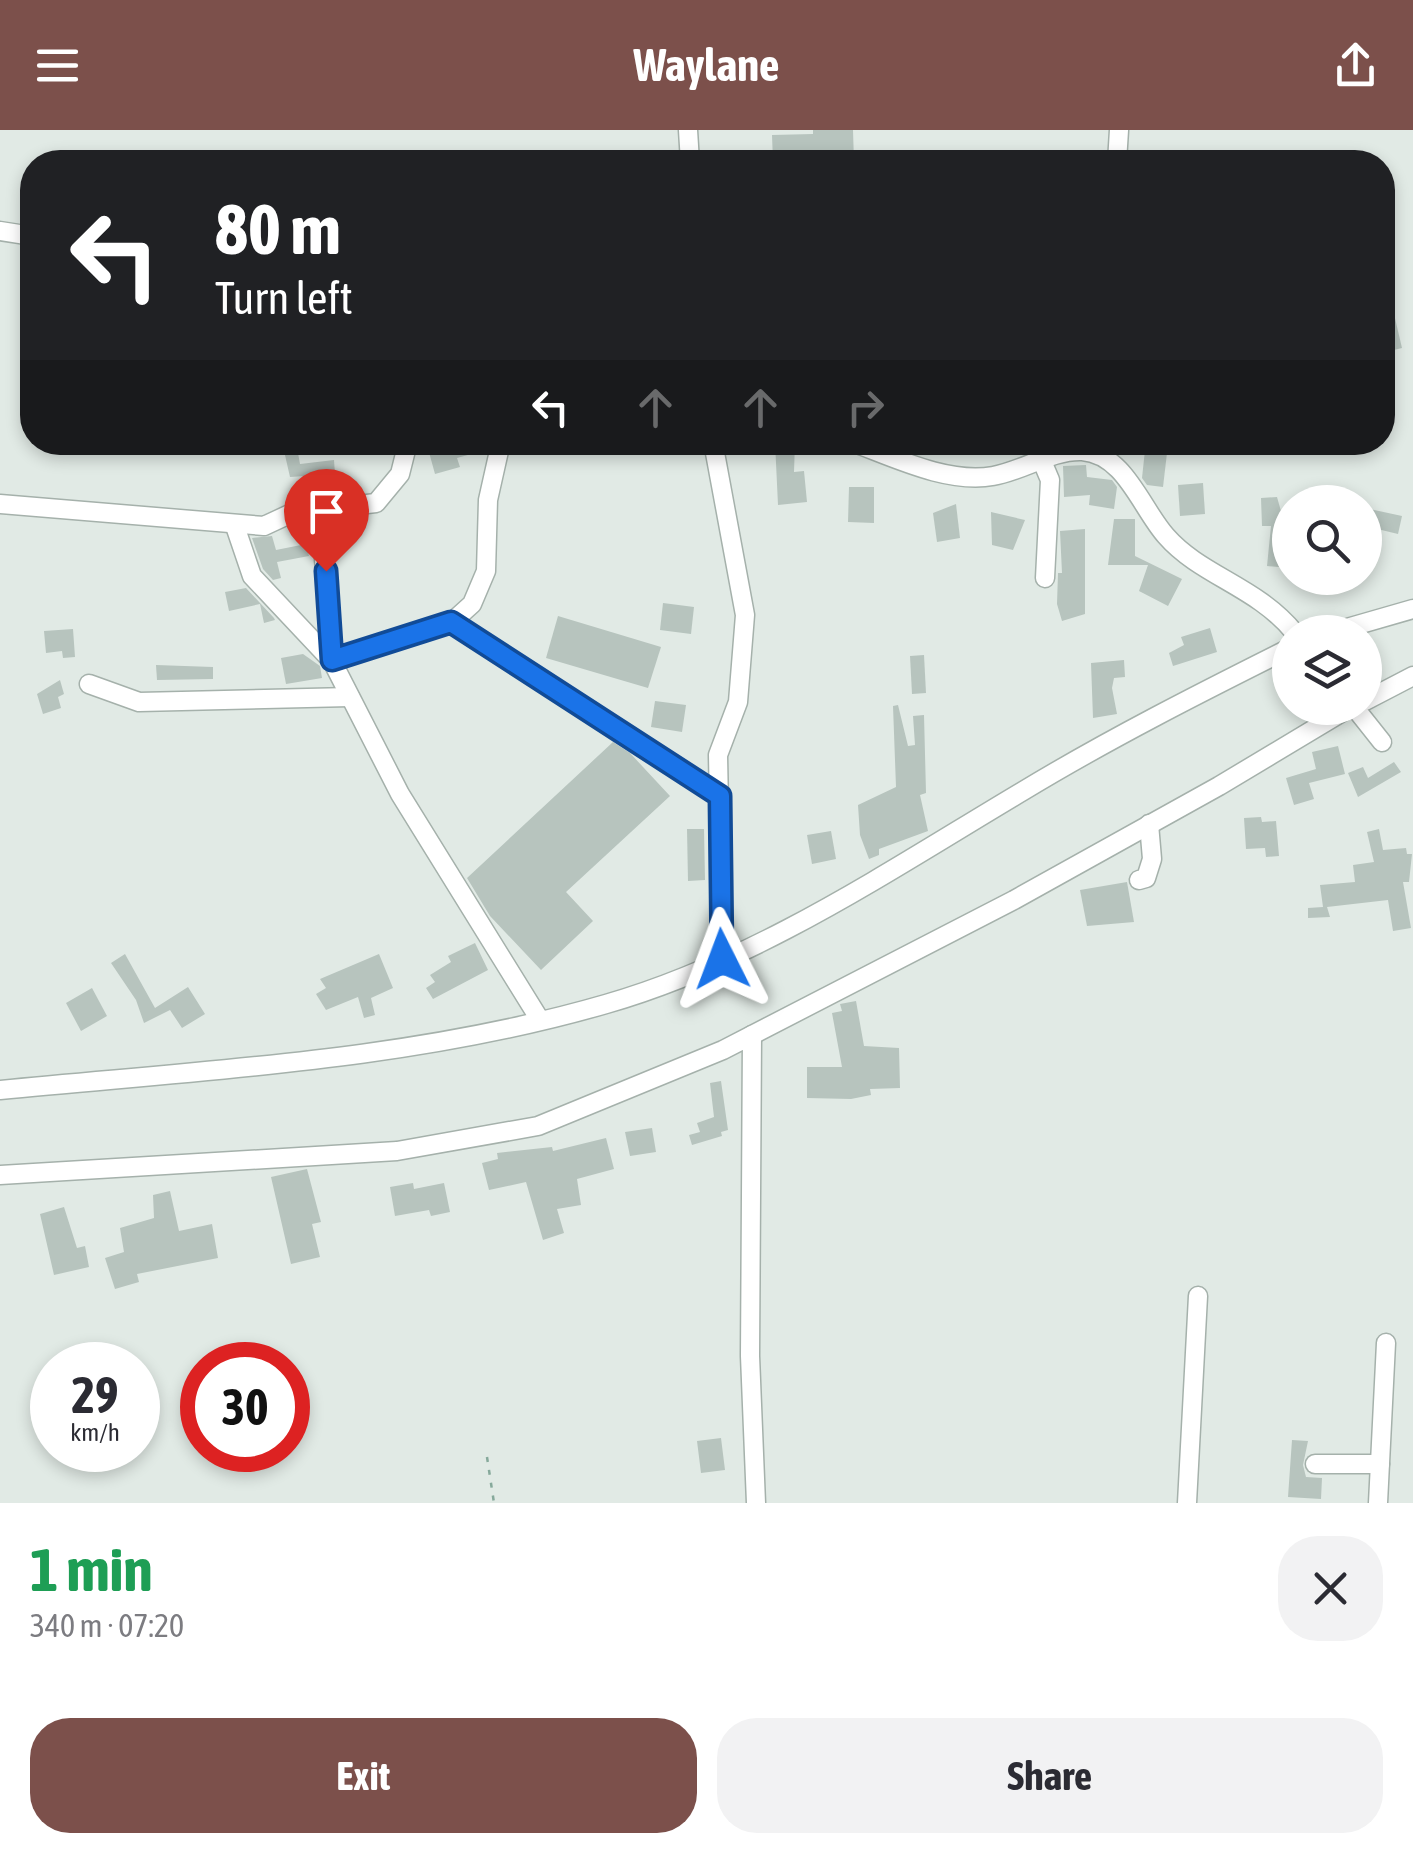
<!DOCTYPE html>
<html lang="en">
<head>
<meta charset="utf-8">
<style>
  :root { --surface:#fff; --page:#f2f2f3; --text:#2b2b33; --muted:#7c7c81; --accent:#7c504b }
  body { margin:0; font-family:"Asap Condensed",sans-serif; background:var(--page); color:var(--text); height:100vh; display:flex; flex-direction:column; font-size:38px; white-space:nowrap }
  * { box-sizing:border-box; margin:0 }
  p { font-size:32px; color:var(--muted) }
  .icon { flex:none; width:55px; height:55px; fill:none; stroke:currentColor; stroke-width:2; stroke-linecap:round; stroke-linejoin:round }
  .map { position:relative; height:1373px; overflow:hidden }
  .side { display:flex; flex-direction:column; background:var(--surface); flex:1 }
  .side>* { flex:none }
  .hud { position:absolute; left:20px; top:20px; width:1375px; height:305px; border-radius:40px; box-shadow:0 5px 15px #0003; background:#202124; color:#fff; overflow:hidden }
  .tools { position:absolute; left:1272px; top:355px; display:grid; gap:20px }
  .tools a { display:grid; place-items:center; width:110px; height:110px; border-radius:50%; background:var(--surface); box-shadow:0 5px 15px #0003; font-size:50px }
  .speed { position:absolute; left:30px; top:1212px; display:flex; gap:20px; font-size:50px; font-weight:700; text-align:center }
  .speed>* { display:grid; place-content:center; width:130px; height:130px; border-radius:50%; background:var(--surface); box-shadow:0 5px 15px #0003; line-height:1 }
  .speed small { font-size:25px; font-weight:400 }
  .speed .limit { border:15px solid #d22; background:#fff; color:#111 }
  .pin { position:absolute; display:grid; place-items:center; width:85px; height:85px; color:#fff; margin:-102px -42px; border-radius:50% 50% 50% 0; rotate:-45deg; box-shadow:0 0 10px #0007 }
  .pin .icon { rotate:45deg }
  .me { position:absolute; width:110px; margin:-55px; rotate:357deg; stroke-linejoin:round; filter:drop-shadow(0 0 8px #0008) }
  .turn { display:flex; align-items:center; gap:35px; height:210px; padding:0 30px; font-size:45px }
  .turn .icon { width:130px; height:130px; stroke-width:2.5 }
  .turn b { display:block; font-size:70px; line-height:85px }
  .lanes { display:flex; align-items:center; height:95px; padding:0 30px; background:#0003; justify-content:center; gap:50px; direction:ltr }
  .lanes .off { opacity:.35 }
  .round { display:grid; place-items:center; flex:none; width:105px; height:105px; border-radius:40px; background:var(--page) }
  .headline { display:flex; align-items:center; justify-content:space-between; height:170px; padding:0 30px }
  h1 { font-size:60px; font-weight:700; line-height:75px; color:#1e9e55 }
  .action { display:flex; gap:20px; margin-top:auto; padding:20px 30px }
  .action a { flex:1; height:115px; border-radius:40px; background:var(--accent); color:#fff; font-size:40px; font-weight:700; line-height:115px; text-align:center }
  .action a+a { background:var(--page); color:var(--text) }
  header { display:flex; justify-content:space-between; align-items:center; height:130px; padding:0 30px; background:var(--accent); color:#fff; font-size:45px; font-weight:700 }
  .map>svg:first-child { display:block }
</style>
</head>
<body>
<header><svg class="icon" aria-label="menu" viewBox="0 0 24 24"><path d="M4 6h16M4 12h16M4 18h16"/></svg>Waylane<svg class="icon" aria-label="share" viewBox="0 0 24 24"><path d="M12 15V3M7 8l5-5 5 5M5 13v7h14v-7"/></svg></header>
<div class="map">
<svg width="1413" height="1373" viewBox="0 0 1413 1373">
  <rect width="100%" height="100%" fill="#e1eae5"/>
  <!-- building -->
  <g fill="#b7c4be">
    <path d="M813 0H853L854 32H773L772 5 813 4Z"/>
    <path d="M1394 184 1402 218 1382 223V186Z"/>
    <path d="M282 312H296L300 334 334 330 335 344 290 347Z"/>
    <path d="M435 312H488L486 320 457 328 460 337 435 344 427 315Z"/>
    <path d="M775 312H795L794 342 804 341 807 372 778 375Z"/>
    <path d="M1145 320 1167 323 1163 357 1147 355 1142 348Z"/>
    <path d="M1086 335 1087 347 1112 350 1117 357 1114 379 1089 375 1090 365 1064 367 1063 336Z"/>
    <path d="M1203 353 1205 384 1180 386 1178 355Z"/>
    <path d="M849 357H874V393L848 392Z"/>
    <path d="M1277 367 1286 399 1290 398V438L1267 436 1271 396H1262L1261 368Z"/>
    <path d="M956 374 960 408 937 412 933 383Z"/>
    <path d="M1365 378 1402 386 1398 404 1365 396Z"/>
    <path d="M991 382 1025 390 1013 420 992 415Z"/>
    <path d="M1114 389H1135V426L1182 449 1168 476 1139 461 1148 435H1108Z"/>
    <path d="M1085 399V484L1062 491 1057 474 1058 443H1062L1060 401Z"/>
    <path d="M272 406 276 420 306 414 309 426 277 432 281 448 273 450 263 439 252 408Z"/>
    <path d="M246 458 274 488 275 490 264 493 260 474 229 481 225 462Z"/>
    <path d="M663 473 694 477 691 504 660 500Z"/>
    <path d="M558 486 661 517 648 558 546 528Z"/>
    <path d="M1210 498 1217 522 1173 536 1169 523 1184 515 1181 507Z"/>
    <path d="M73 499 75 527 63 528 62 521 46 523 44 501Z"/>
    <path d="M303 524 320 536 322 548 286 554 281 528Z"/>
    <path d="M924 525 926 563 912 564 910 526Z"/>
    <path d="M1124 530 1125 547 1114 548 1112 558 1117 584 1093 588 1091 533Z"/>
    <path d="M156 535 213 537V549L157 550Z"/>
    <path d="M60 550 64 564 58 567 61 578 43 584 37 564Z"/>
    <path d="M655 571 686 575 682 602 651 597Z"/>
    <path d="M898 575 908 616 915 615 913 586 924 585 926 663 920 665 928 701 879 719V725L869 729 860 705 858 675 896 657 893 576Z"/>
    <path d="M613 612 630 623 670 666 566 762 593 791 541 840 490 786 467 748Z"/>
    <path d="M1338 616 1345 644 1309 653 1314 669 1294 675 1286 648 1316 639 1312 622Z"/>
    <path d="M1394 632 1401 642 1358 667 1348 643 1363 637 1368 648Z"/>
    <path d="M1261 687 1262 692 1276 691 1279 726 1266 727 1265 718 1246 719 1244 688Z"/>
    <path d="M687 699H704L705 750 688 751Z"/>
    <path d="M1379 699 1383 720 1406 718 1407 724H1412L1409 752H1403L1411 798 1393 801 1388 770 1327 777 1330 787 1308 788V778L1323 777 1320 755 1355 752 1353 735 1374 732 1367 702Z"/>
    <path d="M831 701 836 729 812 734 807 705Z"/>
    <path d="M1127 752 1134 792 1087 796 1080 760Z"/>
    <path d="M475 813 488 840 433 869 426 858 435 852 430 845 451 832 448 826Z"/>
    <path d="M125 824 155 878 188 857 205 884 182 898 170 880 144 893 136 870 111 833Z"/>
    <path d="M379 824 393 858 371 868 375 885 364 888 358 867 326 880 316 864 326 858 320 849Z"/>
    <path d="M92 858 107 886 81 901 66 873Z"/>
    <path d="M856 871 864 916 899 918 900 958 870 959 871 965 851 969 807 968V937H842L832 883 842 881 840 874Z"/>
    <path d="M721 951 728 1000 721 1002 722 1006 692 1015 689 1005 700 1002 697 993 714 987 710 953Z"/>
    <path d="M652 998 656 1022 630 1026 625 1002Z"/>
    <path d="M606 1008 614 1039 577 1049 581 1075 557 1079 564 1103 543 1110 526 1052 489 1060 482 1033 498 1029 497 1023 552 1017 553 1021Z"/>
    <path d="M307 1039 321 1092 312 1094 320 1127 291 1134 271 1047Z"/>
    <path d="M413 1053 414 1059 444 1053 450 1082 431 1086 429 1080 395 1086 390 1057Z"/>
    <path d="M170 1061 179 1101 212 1094 218 1128 137 1144 139 1152 115 1159 105 1128 124 1122 120 1098 154 1088 153 1065Z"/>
    <path d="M64 1077 77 1118 85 1116 89 1137 54 1145 40 1084Z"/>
    <path d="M721 1308 725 1340 701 1343 697 1311Z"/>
    <path d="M1292 1310 1308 1311 1303 1335 1306 1347 1322 1348 1321 1369 1288 1367Z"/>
  </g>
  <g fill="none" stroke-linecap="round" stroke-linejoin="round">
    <!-- minor casing -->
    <g stroke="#a5b1ab" stroke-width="21">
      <g id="minor">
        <path d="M688 0 690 32"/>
        <path d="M1117 32 1119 0"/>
        <path d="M0 101 32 106"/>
        <path d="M713 312 745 485 738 572 718 625 722 829"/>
        <path d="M852 312C895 328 948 354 993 346 1023 341 1051 320 1082 321 1125 324 1141 378 1166 406 1201 446 1256 456 1294 502"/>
        <path d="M1042 331 1050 350 1045 448"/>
        <path d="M0 374 264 396 294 382 376 373 400 344 408 312"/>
        <path d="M320 378 332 531"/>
        <path d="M235 396 252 446 332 531 400 664 540 890"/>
        <path d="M451 493 720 666"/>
        <path d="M1333 502 1413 479"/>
        <path d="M332 531 451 493 472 474 486 441 488 370 501 312"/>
        <path d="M89 554 139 572 350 567"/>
        <path d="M1365 571 1413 546"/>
        <path d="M1355 578 1382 612"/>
        <path d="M1139 750 1146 748 1152 729 1149 694"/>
        <path d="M752 905 750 1226 756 1373"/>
        <path d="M0 960C203 940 410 931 606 874 756 831 890 740 1023 661 1109 609 1200 563 1290 518"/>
        <path d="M0 1045 397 1021 538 996 723 920 1014 770 1219 656 1349 578"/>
        <path d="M1315 1334H1380"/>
        <path d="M1187 1373 1198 1166"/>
        <path d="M1378 1373 1386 1213"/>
      </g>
    </g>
    <!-- path -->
    <path stroke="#86a99b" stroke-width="2.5" stroke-dasharray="5 8" stroke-linecap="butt" d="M487 1327 494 1373"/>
    <!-- minor -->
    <use href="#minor" stroke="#fff" stroke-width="18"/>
  </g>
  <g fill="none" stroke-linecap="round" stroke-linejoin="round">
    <!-- route casing -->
    <g stroke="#114b97" stroke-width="25">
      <path id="route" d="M326 441 332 530 451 492 720 666 722 829"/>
    </g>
    <!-- route -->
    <use href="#route" stroke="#1a73e8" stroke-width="18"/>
  </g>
</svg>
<div class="tools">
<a><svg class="icon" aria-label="search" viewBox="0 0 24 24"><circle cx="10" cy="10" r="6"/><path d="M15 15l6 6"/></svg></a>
<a><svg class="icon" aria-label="layers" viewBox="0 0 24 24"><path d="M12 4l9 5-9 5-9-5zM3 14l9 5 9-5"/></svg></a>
</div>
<div class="speed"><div>29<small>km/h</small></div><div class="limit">30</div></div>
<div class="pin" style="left:326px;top:441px;background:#d93025"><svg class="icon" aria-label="arrive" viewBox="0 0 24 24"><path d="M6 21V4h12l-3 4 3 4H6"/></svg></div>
<svg class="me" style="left:722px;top:829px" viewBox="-20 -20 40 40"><path d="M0-17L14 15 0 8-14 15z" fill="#1a73e8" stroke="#fff" stroke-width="4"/></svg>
<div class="hud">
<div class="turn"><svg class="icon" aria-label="left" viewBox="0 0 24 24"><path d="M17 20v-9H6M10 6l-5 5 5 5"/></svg><div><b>80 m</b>Turn left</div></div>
<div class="lanes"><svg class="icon" aria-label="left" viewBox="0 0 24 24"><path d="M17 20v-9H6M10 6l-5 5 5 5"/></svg><svg class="icon off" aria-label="ahead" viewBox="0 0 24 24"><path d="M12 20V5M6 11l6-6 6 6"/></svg><svg class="icon off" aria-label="ahead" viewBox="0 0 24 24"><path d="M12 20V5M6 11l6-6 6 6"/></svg><svg class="icon off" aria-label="right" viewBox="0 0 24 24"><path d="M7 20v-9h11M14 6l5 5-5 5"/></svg></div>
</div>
</div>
<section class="side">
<div class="headline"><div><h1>1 min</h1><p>340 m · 07:20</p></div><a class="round"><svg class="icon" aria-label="close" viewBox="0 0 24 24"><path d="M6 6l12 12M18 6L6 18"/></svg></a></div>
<div class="action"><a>Exit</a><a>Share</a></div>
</section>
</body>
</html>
